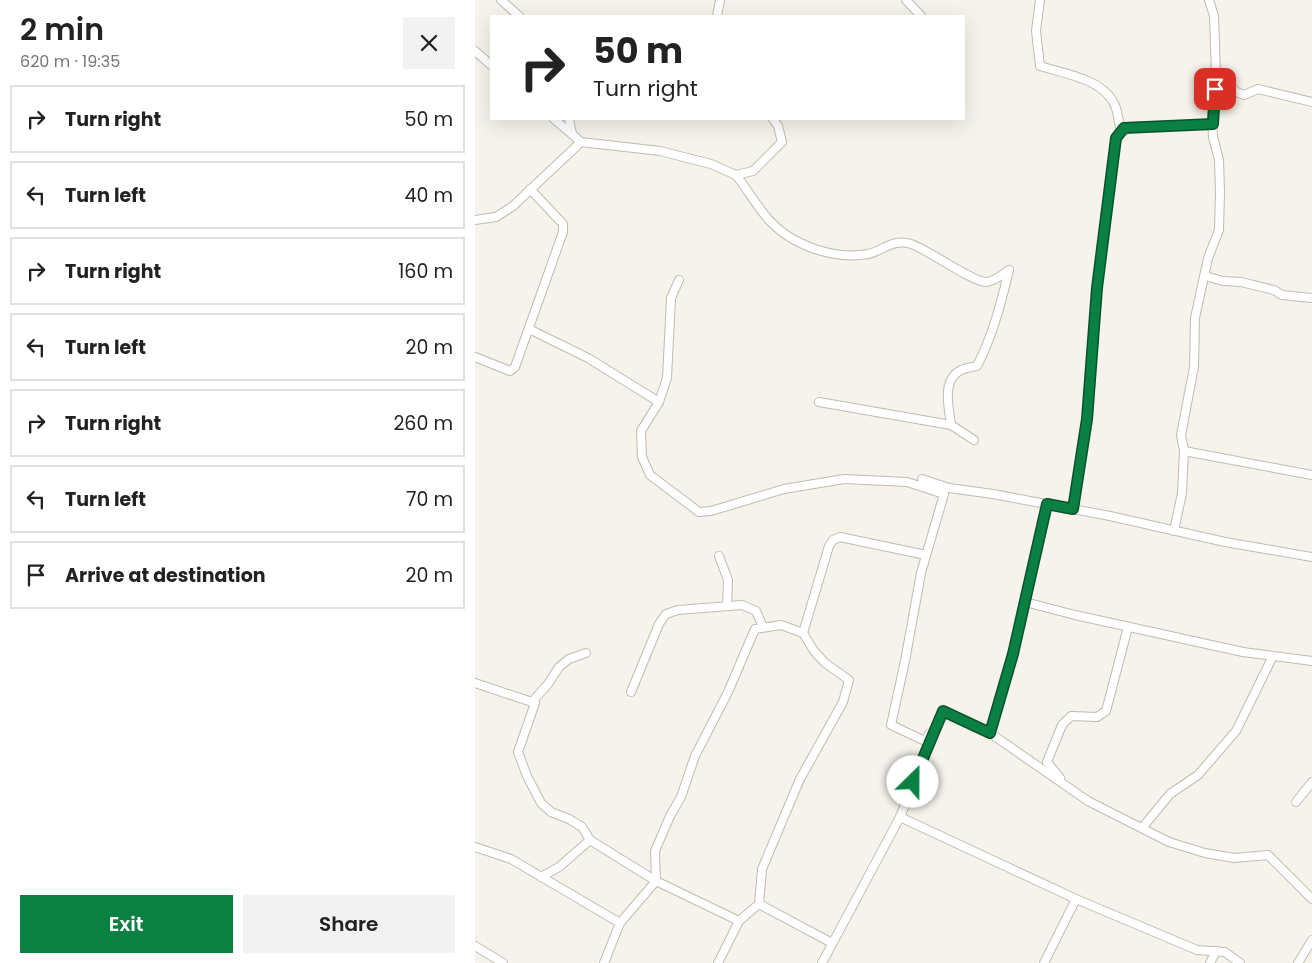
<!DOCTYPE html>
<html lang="en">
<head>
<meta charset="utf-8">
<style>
  :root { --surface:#fff; --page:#f2f2f2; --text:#222; --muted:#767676; --line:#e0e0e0; --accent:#0b8043 }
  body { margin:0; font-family:Poppins,sans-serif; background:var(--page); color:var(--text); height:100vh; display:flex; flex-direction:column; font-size:19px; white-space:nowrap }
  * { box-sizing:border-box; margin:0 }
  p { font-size:16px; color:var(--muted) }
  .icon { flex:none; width:28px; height:28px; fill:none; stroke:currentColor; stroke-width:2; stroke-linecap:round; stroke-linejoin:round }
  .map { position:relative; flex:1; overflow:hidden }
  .panel { display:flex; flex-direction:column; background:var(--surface); width:475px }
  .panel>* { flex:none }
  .hud { position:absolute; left:15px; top:15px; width:475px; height:105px; border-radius:0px; box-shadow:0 5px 20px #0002; background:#fff; color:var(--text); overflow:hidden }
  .pin { position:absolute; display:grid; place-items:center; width:42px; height:42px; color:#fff; margin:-21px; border-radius:10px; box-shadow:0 2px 8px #0006 }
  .me { position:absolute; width:55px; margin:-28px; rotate:23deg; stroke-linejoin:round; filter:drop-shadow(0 0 4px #0008) }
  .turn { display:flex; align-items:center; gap:18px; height:105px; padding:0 20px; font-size:22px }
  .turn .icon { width:65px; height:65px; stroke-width:2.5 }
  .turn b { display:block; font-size:35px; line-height:42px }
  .round { display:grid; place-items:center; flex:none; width:52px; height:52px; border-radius:0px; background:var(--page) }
  .summary { display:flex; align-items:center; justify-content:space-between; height:85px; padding:0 20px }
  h1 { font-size:30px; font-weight:600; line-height:38px }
  .primary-button { display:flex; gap:10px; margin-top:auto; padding:10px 20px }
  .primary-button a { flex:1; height:58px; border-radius:0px; background:var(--accent); color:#fff; font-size:20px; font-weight:600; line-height:58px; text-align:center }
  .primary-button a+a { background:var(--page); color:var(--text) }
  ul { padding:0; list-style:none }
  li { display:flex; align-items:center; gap:15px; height:68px; margin:0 10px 8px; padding:0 10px; border:2px solid var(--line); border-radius:0px }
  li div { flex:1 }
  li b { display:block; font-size:19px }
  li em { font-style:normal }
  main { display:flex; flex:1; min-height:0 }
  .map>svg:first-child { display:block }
</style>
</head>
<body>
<main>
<section class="panel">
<div class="summary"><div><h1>2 min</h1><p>620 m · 19:35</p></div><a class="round"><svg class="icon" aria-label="close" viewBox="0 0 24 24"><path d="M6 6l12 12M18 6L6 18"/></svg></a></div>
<ul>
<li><svg class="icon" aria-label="right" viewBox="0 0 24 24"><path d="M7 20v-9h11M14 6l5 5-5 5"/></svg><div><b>Turn right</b></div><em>50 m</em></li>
<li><svg class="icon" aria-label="left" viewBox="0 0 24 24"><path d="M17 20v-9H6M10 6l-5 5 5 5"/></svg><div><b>Turn left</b></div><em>40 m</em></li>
<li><svg class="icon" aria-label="right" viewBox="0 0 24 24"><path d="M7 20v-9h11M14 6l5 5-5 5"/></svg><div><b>Turn right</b></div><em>160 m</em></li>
<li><svg class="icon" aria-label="left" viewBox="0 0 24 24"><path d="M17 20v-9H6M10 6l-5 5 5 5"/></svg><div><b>Turn left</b></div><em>20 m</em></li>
<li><svg class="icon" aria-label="right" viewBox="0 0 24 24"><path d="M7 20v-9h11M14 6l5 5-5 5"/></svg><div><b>Turn right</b></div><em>260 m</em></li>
<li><svg class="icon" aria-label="left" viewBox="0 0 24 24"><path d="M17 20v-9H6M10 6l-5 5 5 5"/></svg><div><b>Turn left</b></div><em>70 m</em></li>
<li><svg class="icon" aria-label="arrive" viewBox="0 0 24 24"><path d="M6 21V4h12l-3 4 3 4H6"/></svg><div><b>Arrive at destination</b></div><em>20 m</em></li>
</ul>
<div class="primary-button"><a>Exit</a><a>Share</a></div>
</section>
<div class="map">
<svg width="837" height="963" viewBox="0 0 837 963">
  <rect width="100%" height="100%" fill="#f6f3ec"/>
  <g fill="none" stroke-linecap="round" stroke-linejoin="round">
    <!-- minor casing -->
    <g stroke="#c2bbae" stroke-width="10">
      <g id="minor">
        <path d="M26 0 44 16"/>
        <path d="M431 0 446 16"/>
        <path d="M565 0 561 31 565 66C590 74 631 79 641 108 643 115 644 124 646 131"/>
        <path d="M242 16 245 0"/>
        <path d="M0 51 16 65"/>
        <path d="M741 73 752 88 769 95 783 89 837 102"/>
        <path d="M739 105 760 90"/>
        <path d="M79 119 106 142 185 151 236 164 261 175 278 171 307 142 303 126 298 119"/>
        <path d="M94 119 97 134"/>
        <path d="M261 175C272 189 281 205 293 219 316 245 358 260 393 254 408 251 418 238 436 244 454 250 497 282 511 282 519 282 528 274 534 270"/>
        <path d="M0 220 21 217 38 206 106 142"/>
        <path d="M730 276 748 281 766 282 799 290 807 295 837 298"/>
        <path d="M204 280 196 298 192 378 184 402 166 431 167 457 175 475 224 512 236 511 309 489 369 479 432 482 469 494 446 573 430 661 416 725 450 741 454 734"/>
        <path d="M54 329 113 358 184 402"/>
        <path d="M0 357 35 371 40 367 88 232V224L55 189"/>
        <path d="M344 402 476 425 499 440"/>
        <path d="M476 425C474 408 466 380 486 370 491 368 497 367 502 366 518 335 526 303 534 270"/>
        <path d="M709 451 837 475"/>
        <path d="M447 479 474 488 518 494 635 516 750 542 837 557"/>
        <path d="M598 509 613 419 622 288 641 138 649 127 737 124"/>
        <path d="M699 531 707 493 709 451 706 435 719 367 720 318 733 258 744 230 745 193 744 160 738 137 737 117 741 73 739 16 734 0"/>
        <path d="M244 556 253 580 252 606"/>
        <path d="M550 602 573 504"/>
        <path d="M328 633 354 546 358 540 365 537 451 555"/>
        <path d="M0 683 60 703 43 752 52 776 66 803 76 812 94 819 107 827 115 840 181 881 264 921"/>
        <path d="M156 692 184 624 191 614 203 610 267 605 281 611 288 627"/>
        <path d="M57 702 73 684 84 667 94 659 111 653"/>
        <path d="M515 733 613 801 694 842 730 853 759 858 793 855 837 899"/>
        <path d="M585 778 572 762 587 725 596 716 622 717 631 711 653 627"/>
        <path d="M821 802 837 782"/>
        <path d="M667 828 695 794 723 775 761 731 798 656"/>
        <path d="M0 847 36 859 145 923"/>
        <path d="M66 877 84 867 115 840"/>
        <path d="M0 946 28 963"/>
        <path d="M129 963 145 923 181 881 180 851 195 816 206 797 220 756 253 692 280 629 306 625 328 633 339 651 350 663 374 680 368 702 325 779 287 869 284 904 357 943"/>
        <path d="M243 963 264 921 284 904"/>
        <path d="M347 963 425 817"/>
        <path d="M569 963 601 899"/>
        <path d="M735 963 741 951"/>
        <path d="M765 963 750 952 722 950 601 899 425 817 468 711 515 733 538 654 550 602 600 615 768 652 837 661"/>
        <path d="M823 963 837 940"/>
      </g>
    </g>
    <!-- minor -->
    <use href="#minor" stroke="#fff" stroke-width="8"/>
  </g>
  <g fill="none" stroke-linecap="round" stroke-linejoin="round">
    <!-- route casing -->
    <g stroke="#07532c" stroke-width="12">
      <path id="route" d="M438 782 468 711 515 733 538 654 572 504 598 509 612 419 622 288 641 138 649 128 738 124 740 89"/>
    </g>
    <!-- route -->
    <use href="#route" stroke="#0b8043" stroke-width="9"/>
  </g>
</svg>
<div class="pin" style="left:740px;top:89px;background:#d93025"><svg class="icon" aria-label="arrive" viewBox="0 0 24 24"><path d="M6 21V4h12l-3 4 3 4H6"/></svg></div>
<svg class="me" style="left:438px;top:782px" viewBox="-20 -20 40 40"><circle r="19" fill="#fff"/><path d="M0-13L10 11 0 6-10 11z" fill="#0b8043"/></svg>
<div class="hud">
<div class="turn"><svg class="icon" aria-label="right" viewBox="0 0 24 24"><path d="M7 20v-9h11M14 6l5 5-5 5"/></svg><div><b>50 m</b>Turn right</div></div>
</div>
</div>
</main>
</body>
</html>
